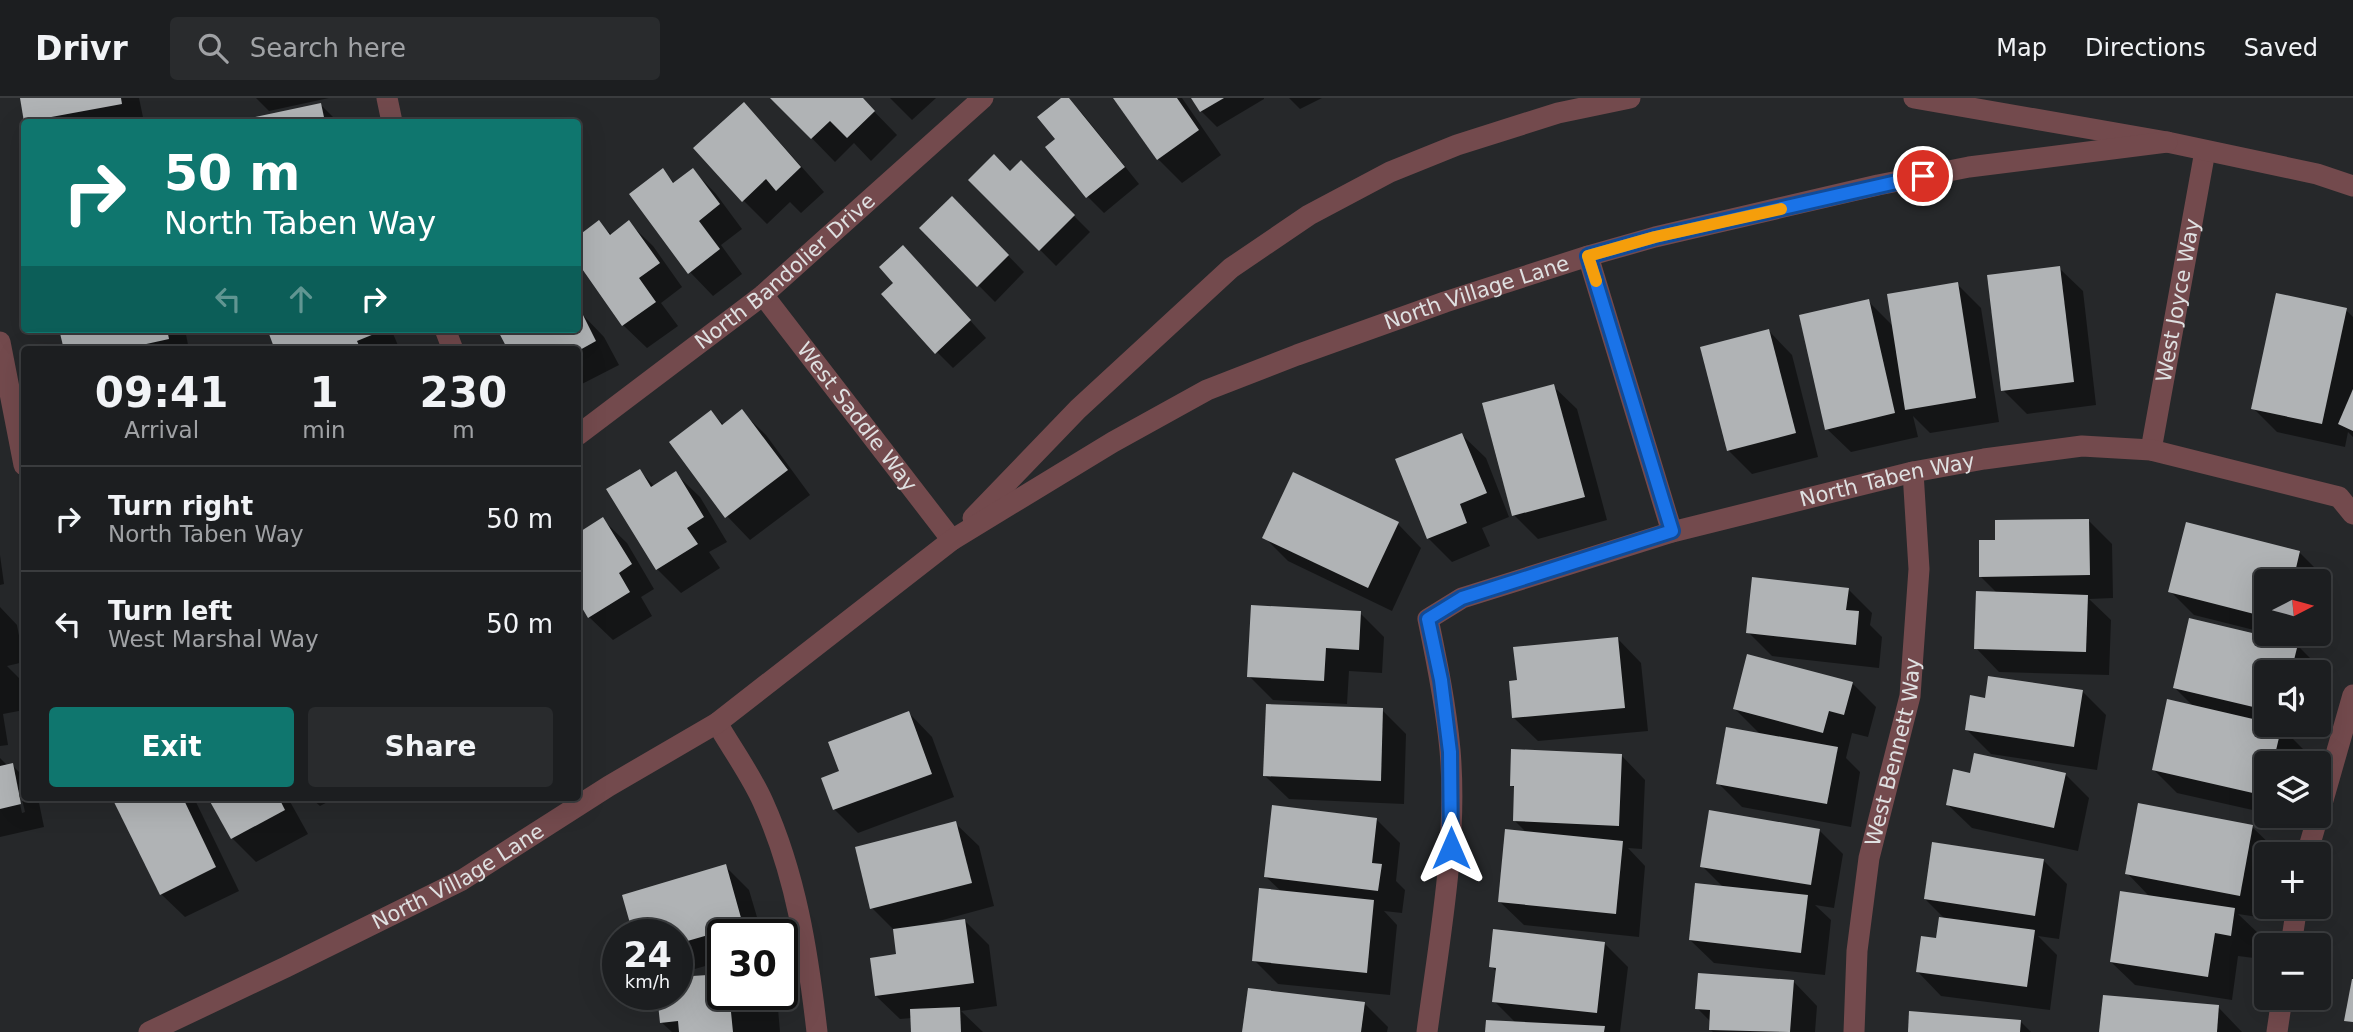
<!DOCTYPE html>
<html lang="en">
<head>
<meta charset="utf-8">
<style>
  :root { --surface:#1c1e20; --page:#292b2d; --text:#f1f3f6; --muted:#a0a2a5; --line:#3a3c3e; --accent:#0f766e }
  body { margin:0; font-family:"DejaVu Sans",sans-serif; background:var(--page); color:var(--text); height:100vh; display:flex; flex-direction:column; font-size:26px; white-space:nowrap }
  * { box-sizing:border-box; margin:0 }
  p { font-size:23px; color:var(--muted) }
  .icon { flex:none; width:38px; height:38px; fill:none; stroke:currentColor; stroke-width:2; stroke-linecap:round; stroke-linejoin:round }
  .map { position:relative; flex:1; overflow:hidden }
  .side { position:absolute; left:21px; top:248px; width:560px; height:455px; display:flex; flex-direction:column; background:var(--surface); border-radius:7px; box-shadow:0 7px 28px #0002,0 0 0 2px var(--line) }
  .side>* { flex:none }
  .banner { position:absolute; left:21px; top:21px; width:560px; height:214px; border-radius:7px; box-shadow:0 7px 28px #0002,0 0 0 2px var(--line); background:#0f766e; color:#fff; overflow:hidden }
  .needle { width:46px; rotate:84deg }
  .buttons { position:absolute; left:2254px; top:471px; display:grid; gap:14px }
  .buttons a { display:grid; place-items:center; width:77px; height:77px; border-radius:7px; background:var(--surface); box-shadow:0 7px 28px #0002,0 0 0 2px var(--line); font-size:35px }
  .speed { position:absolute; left:602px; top:821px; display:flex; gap:14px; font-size:35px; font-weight:700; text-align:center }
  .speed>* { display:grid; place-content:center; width:91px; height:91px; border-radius:50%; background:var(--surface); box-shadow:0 7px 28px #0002,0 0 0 2px var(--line); line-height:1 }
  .speed small { font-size:18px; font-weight:400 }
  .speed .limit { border:4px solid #111; border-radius:10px; background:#fff; color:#111 }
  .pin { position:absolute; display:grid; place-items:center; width:60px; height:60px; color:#fff; margin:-30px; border:4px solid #fff; border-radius:50%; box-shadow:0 2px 7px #0007 }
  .me { position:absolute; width:77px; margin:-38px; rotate:0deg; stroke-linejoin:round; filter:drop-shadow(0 0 5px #0008) }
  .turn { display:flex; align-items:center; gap:24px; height:147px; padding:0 28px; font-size:32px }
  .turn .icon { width:91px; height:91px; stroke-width:2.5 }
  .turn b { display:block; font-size:49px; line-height:60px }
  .lanes { display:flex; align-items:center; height:66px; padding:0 28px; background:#0003; justify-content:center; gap:35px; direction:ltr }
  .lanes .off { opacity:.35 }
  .eta { display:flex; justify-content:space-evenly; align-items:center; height:119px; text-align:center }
  .eta b { font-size:42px; font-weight:600; line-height:49px }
  .primary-button { display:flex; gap:14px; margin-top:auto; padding:14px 28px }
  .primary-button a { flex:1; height:80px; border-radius:7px; background:var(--accent); color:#fff; font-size:28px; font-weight:600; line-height:80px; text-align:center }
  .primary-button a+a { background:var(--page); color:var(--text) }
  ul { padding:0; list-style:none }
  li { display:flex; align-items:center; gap:21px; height:105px; padding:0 28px; border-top:2px solid var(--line) }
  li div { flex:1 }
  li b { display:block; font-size:26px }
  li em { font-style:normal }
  header { display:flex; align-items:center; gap:42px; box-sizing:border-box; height:98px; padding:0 35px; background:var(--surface); border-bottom:2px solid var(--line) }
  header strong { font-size:33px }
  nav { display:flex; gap:38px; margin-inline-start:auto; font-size:24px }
  .search { width:490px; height:63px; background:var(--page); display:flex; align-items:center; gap:18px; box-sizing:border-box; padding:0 24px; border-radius:7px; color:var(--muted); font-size:26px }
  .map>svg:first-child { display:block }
</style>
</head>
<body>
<header>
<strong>Drivr</strong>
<div class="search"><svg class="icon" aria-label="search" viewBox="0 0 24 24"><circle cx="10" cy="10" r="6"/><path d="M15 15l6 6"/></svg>Search here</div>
<nav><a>Map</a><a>Directions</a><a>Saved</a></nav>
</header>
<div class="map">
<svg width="2353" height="934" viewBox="0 0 2353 934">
  <rect width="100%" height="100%" fill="#26282a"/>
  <!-- shadow -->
  <g fill="#0007" fill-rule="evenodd">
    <path d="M22 0H139L144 24H27Z"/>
    <path d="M256 0H329L269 13Z"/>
    <path d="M773 0H861L897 37 871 63 854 45 835 64Z"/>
    <path d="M890 0H936L912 22Z"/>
    <path d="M1064 0H1067L1082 15 1139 86 1104 115 1088 99 1048 50 1058 42Z"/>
    <path d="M1115 0H1182L1221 57 1182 85 1158 61Z"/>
    <path d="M1193 0H1264V1L1217 29 1201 13Z"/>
    <path d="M1289 0H1322L1300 11Z"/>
    <path d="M320 6 338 24H254V21Z"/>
    <path d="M767 30 824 94 801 115 790 104 767 126 743 102Z"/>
    <path d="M1021 65 1090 134 1056 168 971 82 1010 75Z"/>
    <path d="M693 72 716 96 742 131 721 147 742 176 713 198 690 174 663 73 675 86Z"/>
    <path d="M952 100 1024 174 995 204 922 130Z"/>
    <path d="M599 125 612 137 629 125 653 148 682 189 661 205 678 228 647 250 623 227 578 162V140Z"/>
    <path d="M919 166 986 240 953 270 937 254 895 185Z"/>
    <path d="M2059 170 2083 193 2096 307 2027 316 2003 292Z"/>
    <path d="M1957 186 1981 210 1999 324 1930 335 1913 318 1918 339 1851 354 1827 331 1868 203 1893 228Z"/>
    <path d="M2346 212 2353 219V339L2348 334 2345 349 2277 334 2253 310Z"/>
    <path d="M581 215 604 239 619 267 578 288V252L499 231H578V217Z"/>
    <path d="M63 231H185L189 252H66Z"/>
    <path d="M288 231H391L400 252H277Z"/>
    <path d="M1769 233 1792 257 1818 359 1752 376 1728 352Z"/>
    <path d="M1553 288 1577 311 1607 422 1538 441 1514 417Z"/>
    <path d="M711 314 724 327 742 314 766 337 810 397 750 442 727 418Z"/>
    <path d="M1462 337 1486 360 1509 419 1482 430 1490 448 1452 464 1428 440Z"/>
    <path d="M640 373 655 389 676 376 700 399 727 444 709 454 720 470 681 495 657 471Z"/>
    <path d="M603 422 627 445 654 491 641 499 652 518 613 542 589 519 578 500V433L580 436Z"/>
    <path d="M2088 422 2112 446 2113 500 2089 501 2111 522 2109 577 1999 574 1976 550 1998 496 1981 479 1997 444Z"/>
    <path d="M1398 426 1421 450 1392 513 1288 463 1264 439Z"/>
    <path d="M2299 454 2323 478 2319 495V483H2266V535L2194 517 2170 493Z"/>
    <path d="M0 457 4 486 0 487Z"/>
    <path d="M1848 491 1872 515 1870 527 1882 539 1879 570 1772 558 1748 534Z"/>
    <path d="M0 509 17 527 24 564 7 568 19 580 24 612 3 616 8 647 0 648Z"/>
    <path d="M1360 515 1384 539 1382 575 1349 573 1347 606 1273 602 1249 578Z"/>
    <path d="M2266 536H2309L2306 546Z"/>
    <path d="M1618 541 1641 565 1648 633 1538 643 1514 620Z"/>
    <path d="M2297 547 2321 571 2319 579V574H2266V626H2300L2298 637 2286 634 2305 653 2302 665H2266V715L2177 695 2153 671 2194 609 2175 590Z"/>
    <path d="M1852 585 1876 609 1868 639 1852 635 1846 660 1860 674 1851 729 1742 709 1718 685 1761 637 1735 611Z"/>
    <path d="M2082 593 2106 617 2097 672 1991 656 1967 632 1987 602Z"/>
    <path d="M1382 612 1406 636 1404 706 1289 701 1265 678Z"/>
    <path d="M909 615 932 639 954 699 858 735 834 711 842 674Z"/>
    <path d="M1622 658 1645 682 1642 751 1628 750 1645 768 1639 839 1524 827 1500 804 1527 735 1515 723 1516 691 1511 687Z"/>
    <path d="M0 660 8 668 12 667 24 679V700H38L44 729 0 739ZM17 692H20L25 714 22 715Z"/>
    <path d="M2065 676 2089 700 2078 753 1972 730 1948 707 1971 677Z"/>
    <path d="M116 700H194L239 793 185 819 161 796Z"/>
    <path d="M210 700H288L308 736 256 764 232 740Z"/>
    <path d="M311 700H335L320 708Z"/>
    <path d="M1377 722 1400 745 1396 783 1405 792 1402 815 1384 813 1397 827 1390 897 1278 886 1254 862 1282 794 1265 778Z"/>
    <path d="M955 725 979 748 994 808 928 826V828L965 823 989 847 997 908 961 913 983 934H913L912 920 900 921 876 898 898 858 895 833 872 810Z"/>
    <path d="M2252 729 2276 752 2275 756H2266V806L2264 820 2238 816 2258 835 2254 860 2238 858 2232 902 2135 887 2111 864 2150 799 2127 775Z"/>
    <path d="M1819 732 1843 756 1834 810 1815 807 1831 822 1825 877 1714 865 1690 842 1723 789 1702 768Z"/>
    <path d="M2043 762 2067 786 2059 841 2038 838 2057 857 2050 912 1941 898 1918 874 1937 842 1946 822 1925 801Z"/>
    <path d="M725 768 749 792 762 836H723V863L677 876V836H635L624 798Z"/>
    <path d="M1604 845 1628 869 1620 934H1487L1516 925 1494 903 1497 874 1491 868Z"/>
    <path d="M1794 884 1817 908 1815 934H1713L1710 931 1711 924 1697 910Z"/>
    <path d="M659 896H775L777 899 780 934H672L661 924Z"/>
    <path d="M1364 905 1388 929 1387 934H1244Z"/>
    <path d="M2218 909 2242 934H2101Z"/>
    <path d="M2020 923 2031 934H1910Z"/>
  </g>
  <!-- building -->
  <g fill="#b0b3b5">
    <path d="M20 0H121L122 6 24 24Z"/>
    <path d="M770 0H863L875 13 847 40 830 23 811 41Z"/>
    <path d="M1061 0H1069L1125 69 1086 100 1045 49 1055 41 1037 19Z"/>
    <path d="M1113 0H1177L1199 32 1157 62Z"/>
    <path d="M1191 0H1224L1200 14Z"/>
    <path d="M744 4 801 69 776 93 766 81 742 104 693 50Z"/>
    <path d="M321 5 325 24H253L251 20Z"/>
    <path d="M994 56 1010 73 1021 62 1075 117 1039 153 968 82Z"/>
    <path d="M663 70 673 85 693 70 720 106 699 123 720 151 688 176 629 96Z"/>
    <path d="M952 98 1009 157 977 189 919 130Z"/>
    <path d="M599 122 610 137 629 122 660 165 639 180 656 204 622 228 578 165V138Z"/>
    <path d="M903 147 971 222 935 256 881 196 893 185 879 169Z"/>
    <path d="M2060 168 2074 284 2001 293 1987 177Z"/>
    <path d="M1958 184 1976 300 1905 312 1887 196Z"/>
    <path d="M2276 195 2347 210 2322 326 2251 311Z"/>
    <path d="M1869 201 1895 315 1825 332 1799 217Z"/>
    <path d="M581 213 596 243 578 253 508 252 497 231H578V215Z"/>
    <path d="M59 231H167L169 241 119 252H64Z"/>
    <path d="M283 231H378L379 234 357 243 361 252H275L269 236Z"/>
    <path d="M1769 231 1796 335 1727 353 1700 249Z"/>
    <path d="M1554 286 1585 399 1512 418 1482 305Z"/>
    <path d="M2353 291V333L2338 326Z"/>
    <path d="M742 311 788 372 725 420 669 344 711 312 722 327Z"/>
    <path d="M1462 335 1487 395 1460 406 1467 425 1427 441 1395 361Z"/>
    <path d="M640 371 651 389 676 373 704 419 687 430 698 446 656 472 606 391Z"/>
    <path d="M1293 374 1399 424 1368 490 1262 440Z"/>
    <path d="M603 419 632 466 619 475 630 494 588 520 578 503V435Z"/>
    <path d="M2089 421 2090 477 1979 479V442H1995V422Z"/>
    <path d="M2186 424 2300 453 2293 483H2266V519L2168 494Z"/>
    <path d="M1752 479 1849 490 1846 512 1859 513 1856 547 1746 535Z"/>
    <path d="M1976 493 2088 497 2086 554 1974 551Z"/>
    <path d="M1251 507 1361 513 1359 552 1326 550 1324 583 1247 579Z"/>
    <path d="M2189 520 2298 546 2291 574H2266V612L2173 590Z"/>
    <path d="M1618 539 1625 610 1512 620 1509 583 1517 582 1513 549Z"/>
    <path d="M1747 556 1853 584 1844 617 1829 613 1823 635 1733 611Z"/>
    <path d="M1988 578 2083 592 2074 649 1965 632 1970 597 1985 600Z"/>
    <path d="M2167 601 2266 624V626L2282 627 2273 665H2266V698L2152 672Z"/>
    <path d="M1266 606 1383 610 1381 683 1263 678Z"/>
    <path d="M909 613 932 676 833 712 821 680 839 673 828 644Z"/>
    <path d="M1726 629 1838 649 1827 706 1716 686Z"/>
    <path d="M1511 651 1622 656 1619 728 1513 723 1514 688H1510Z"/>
    <path d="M1974 655 2066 675 2054 730 1946 707 1953 671 1970 675Z"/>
    <path d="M13 665 21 706 0 711V668Z"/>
    <path d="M112 700H183L216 769 160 797Z"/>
    <path d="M208 700H279L285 712 231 741Z"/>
    <path d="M2138 705 2253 727 2240 798 2125 776Z"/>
    <path d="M1272 707 1377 720 1372 765 1382 766 1378 793 1264 779Z"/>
    <path d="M1709 712 1820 731 1811 787 1700 769Z"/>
    <path d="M956 723 972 785 870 811 855 749Z"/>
    <path d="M1505 731 1623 743 1616 816 1498 804Z"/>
    <path d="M1932 744 2044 761 2035 818 1924 801Z"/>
    <path d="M726 766 743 827 677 846V836H633L622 797Z"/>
    <path d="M1695 785 1808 797 1801 855 1689 842Z"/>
    <path d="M1259 790 1374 802 1367 875 1252 863Z"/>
    <path d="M2120 793 2235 810 2231 838 2215 835 2208 879 2110 864Z"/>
    <path d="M1939 819 2035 832 2027 889 1916 874 1921 838 1936 840Z"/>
    <path d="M965 821 974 885 875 898 870 860 896 856 893 831Z"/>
    <path d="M1493 831 1605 844 1597 915 1492 904 1496 870 1489 869Z"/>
    <path d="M1698 875 1794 882 1790 934 1709 932 1710 912 1695 911Z"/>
    <path d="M723 876V896H756L757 912 731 914 733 934H679L678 923 660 925 657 896H677V879Z"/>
    <path d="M2352 881H2353V924L2344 923Z"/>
    <path d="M1248 890 1365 904 1361 934H1242Z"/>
    <path d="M2103 897 2219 907 2217 934H2099Z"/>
    <path d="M960 909 961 934H911L910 911Z"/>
    <path d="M1909 913 2021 922 2020 934H1908Z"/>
    <path d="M1486 922 1605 928 1604 934H1485Z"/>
  </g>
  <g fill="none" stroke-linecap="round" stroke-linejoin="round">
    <!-- minor -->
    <g stroke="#734a4d" stroke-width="21">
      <path d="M387 0 392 24"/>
      <path d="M1588 158 1672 434"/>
      <path id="s1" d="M763 197 952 442"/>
      <path d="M445 231 453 252"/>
      <path d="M0 244 24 367"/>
      <path id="s2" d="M578 337 763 197 983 0"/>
      <path id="s3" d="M2151 352 2205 53"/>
      <path d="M717 625C732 651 751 677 763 704 796 777 808 855 817 934"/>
      <path d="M2319 716 2353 597"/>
      <path d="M2307 756 2318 718"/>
      <path d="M2291 847 2297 808"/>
      <path id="s4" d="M1427 934C1439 843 1458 744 1450 652 1446 608 1437 564 1428 521L1462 500 1672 434 1913 374 1984 361 2082 348 2151 352 2339 399 2353 416"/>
      <path id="s5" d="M1854 934 1857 853 1869 760 1910 598 1919 471 1913 374"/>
      <path d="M2277 934 2282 900"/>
    </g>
    <!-- tertiary -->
    <g stroke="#734a4d" stroke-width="21">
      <path d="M1914 0 2167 44 2317 76 2353 88"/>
      <path d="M973 420 1078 311 1231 170 1309 117 1390 74 1457 47 1558 15 1630 0"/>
      <path id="s6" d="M149 934 286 869 462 782 609 688 717 625 952 442 1113 344 1207 292 1297 257 1445 204 1588 158 1655 139 1878 87 1969 69 2167 44"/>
    </g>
  </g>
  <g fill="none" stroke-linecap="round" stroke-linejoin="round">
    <!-- route casing -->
    <g stroke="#114b97" stroke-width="18">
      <path id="route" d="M1451 750 1450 654 1441 582 1428 521 1462 500 1672 433 1588 158 1655 139 1923 78"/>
    </g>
    <!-- route -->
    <use href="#route" stroke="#1a73e8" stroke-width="12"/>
    <!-- slow -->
    <path stroke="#f59e0b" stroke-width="12" d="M1596 183 1588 158 1655 139 1781 111"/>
  </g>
  <g text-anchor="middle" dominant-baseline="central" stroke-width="7" stroke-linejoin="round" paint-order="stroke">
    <!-- street labels -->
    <g font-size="21" fill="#dfe0e1" stroke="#1c1e20">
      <text stroke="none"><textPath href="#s2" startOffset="264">North Bandolier Drive</textPath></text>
      <text stroke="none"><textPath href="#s6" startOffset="1528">North Village Lane</textPath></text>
      <text stroke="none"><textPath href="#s3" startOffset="152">West Joyce Way</textPath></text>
      <text stroke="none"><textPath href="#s1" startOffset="154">West Saddle Way</textPath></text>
      <text stroke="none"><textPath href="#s4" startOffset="898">North Taben Way</textPath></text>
      <text stroke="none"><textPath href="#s5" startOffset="284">West Bennett Way</textPath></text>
      <text stroke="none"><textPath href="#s6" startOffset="346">North Village Lane</textPath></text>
    </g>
  </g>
</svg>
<div class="buttons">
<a><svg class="needle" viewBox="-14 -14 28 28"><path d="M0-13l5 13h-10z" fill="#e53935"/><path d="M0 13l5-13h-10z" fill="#a0a2a5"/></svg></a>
<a><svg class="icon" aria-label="sound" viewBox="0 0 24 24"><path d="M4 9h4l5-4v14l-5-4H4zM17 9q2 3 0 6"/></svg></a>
<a><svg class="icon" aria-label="layers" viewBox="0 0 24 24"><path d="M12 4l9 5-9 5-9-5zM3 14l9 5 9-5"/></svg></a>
<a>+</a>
<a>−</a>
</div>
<div class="speed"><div>24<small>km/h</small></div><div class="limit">30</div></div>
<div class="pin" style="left:1923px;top:78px;background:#d93025"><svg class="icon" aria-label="arrive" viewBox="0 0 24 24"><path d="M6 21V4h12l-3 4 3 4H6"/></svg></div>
<svg class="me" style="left:1451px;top:750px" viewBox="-20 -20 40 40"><path d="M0-17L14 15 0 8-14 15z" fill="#1a73e8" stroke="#fff" stroke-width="4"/></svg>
<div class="banner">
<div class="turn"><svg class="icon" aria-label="right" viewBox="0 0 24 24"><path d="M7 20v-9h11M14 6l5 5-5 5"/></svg><div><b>50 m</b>North Taben Way</div></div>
<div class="lanes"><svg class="icon off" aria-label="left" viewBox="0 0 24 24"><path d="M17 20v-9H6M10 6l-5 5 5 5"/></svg><svg class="icon off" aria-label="ahead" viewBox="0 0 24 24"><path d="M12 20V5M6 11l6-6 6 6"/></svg><svg class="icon" aria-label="right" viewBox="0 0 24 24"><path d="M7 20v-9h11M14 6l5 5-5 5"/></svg></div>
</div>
<section class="side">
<div class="eta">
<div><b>09:41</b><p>Arrival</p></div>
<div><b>1</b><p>min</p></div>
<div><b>230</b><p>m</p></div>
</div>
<ul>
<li><svg class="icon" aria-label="right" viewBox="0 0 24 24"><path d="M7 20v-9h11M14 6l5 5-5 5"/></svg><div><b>Turn right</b><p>North Taben Way</p></div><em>50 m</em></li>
<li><svg class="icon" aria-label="left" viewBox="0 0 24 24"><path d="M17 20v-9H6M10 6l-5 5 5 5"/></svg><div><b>Turn left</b><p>West Marshal Way</p></div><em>50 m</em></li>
</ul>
<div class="primary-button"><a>Exit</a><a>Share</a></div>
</section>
</div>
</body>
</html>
